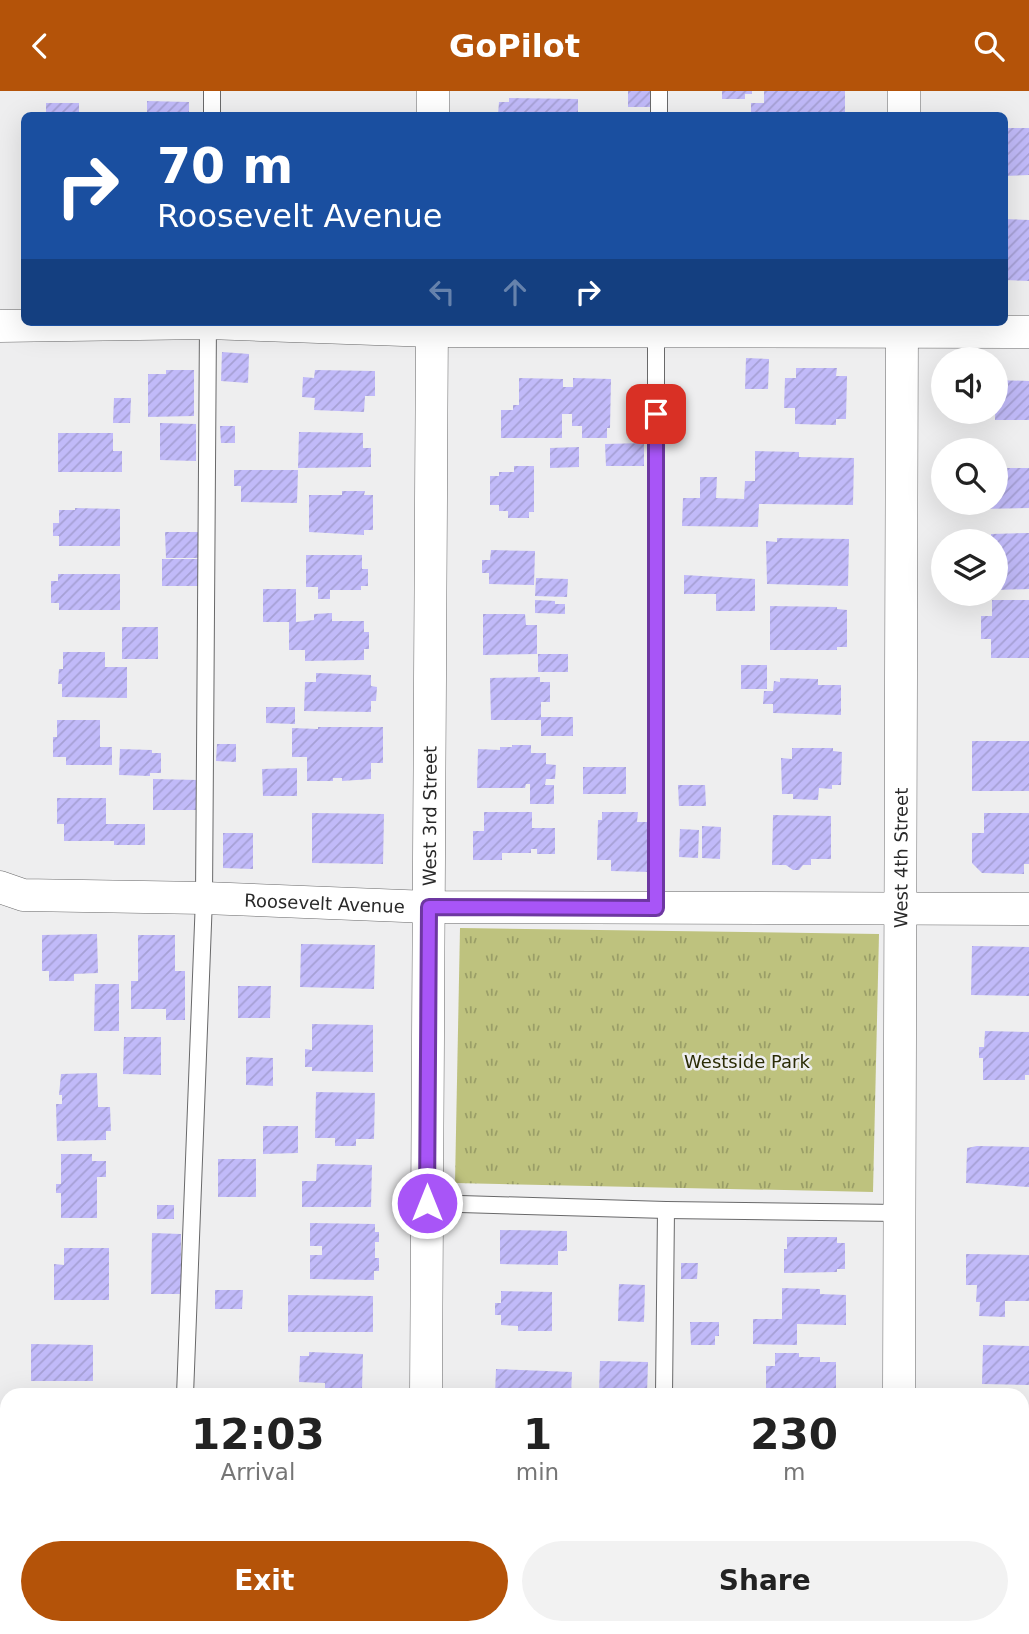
<!DOCTYPE html>
<html lang="en">
<head>
<meta charset="utf-8">
<style>
  :root { --surface:#fff; --page:#f2f2f2; --text:#222; --muted:#767676; --accent:#b45309 }
  body { margin:0; font-family:"DejaVu Sans",sans-serif; background:var(--page); color:var(--text); height:100vh; display:flex; flex-direction:column; font-size:26px; white-space:nowrap }
  * { box-sizing:border-box; margin:0 }
  p { font-size:23px; color:var(--muted) }
  .icon { flex:none; width:38px; height:38px; fill:none; stroke:currentColor; stroke-width:2; stroke-linecap:round; stroke-linejoin:round }
  .map { position:relative; flex:1; overflow:hidden }
  .panel { position:absolute; left:0px; top:1297px; width:1029px; height:247px; display:flex; flex-direction:column; background:var(--surface); border-radius:21px 21px 0 0; box-shadow:0 7px 28px #0002 }
  .panel>* { flex:none }
  .guide { position:absolute; left:21px; top:21px; width:987px; height:214px; border-radius:10px; box-shadow:0 7px 28px #0002; background:#1a4fa0; color:#fff; overflow:hidden }
  .tools { position:absolute; left:931px; top:256px; display:grid; gap:14px }
  .tools a { display:grid; place-items:center; width:77px; height:77px; border-radius:50%; background:var(--surface); box-shadow:0 7px 28px #0002; font-size:35px }
  .pin { position:absolute; display:grid; place-items:center; width:60px; height:60px; color:#fff; margin:-30px; border-radius:14px; box-shadow:0 4px 10px #0006 }
  .me { position:absolute; width:77px; margin:-38px; rotate:0deg; stroke-linejoin:round; filter:drop-shadow(0 0 5px #0008) }
  .turn { display:flex; align-items:center; gap:24px; height:147px; padding:0 21px; font-size:32px }
  .turn .icon { width:91px; height:91px; stroke-width:2.5 }
  .turn b { display:block; font-size:49px; line-height:60px }
  .lanes { display:flex; align-items:center; height:66px; padding:0 21px; background:#0003; justify-content:center; gap:35px; direction:ltr }
  .lanes .off { opacity:.35 }
  .eta { display:flex; justify-content:space-evenly; align-items:center; height:119px; text-align:center }
  .eta b { font-size:42px; font-weight:600; line-height:49px }
  .primary-button { display:flex; gap:14px; margin-top:auto; padding:14px 21px }
  .primary-button a { flex:1; height:80px; border-radius:42px; background:var(--accent); color:#fff; font-size:28px; font-weight:600; line-height:80px; text-align:center }
  .primary-button a+a { background:var(--page); color:var(--text) }
  header { display:flex; justify-content:space-between; align-items:center; height:91px; padding:0 21px; background:var(--accent); color:#fff; font-size:32px; font-weight:600 }
  .map>svg:first-child { display:block }
</style>
</head>
<body>
<header><svg class="icon" aria-label="back" viewBox="0 0 24 24"><path d="M15 5l-7 7 7 7"/></svg>GoPilot<svg class="icon" aria-label="search" viewBox="0 0 24 24"><circle cx="10" cy="10" r="6"/><path d="M15 15l6 6"/></svg></header>
<div class="map">
<svg width="1029" height="1543" viewBox="0 0 1029 1543">
  <defs>
    <pattern id="grass-tufts" width="24" height="20" patternUnits="userSpaceOnUse" patternTransform="scale(1.75)"><rect width="24" height="20" fill="#bec27e"/><path d="M3 7l-1-3M5 7V3M7 7l1-3M15 17l-1-3M17 17v-4M19 17l1-3" fill="none" stroke="#9a9e67"/></pattern>
    <pattern id="building-hatch" width="6" height="6" patternUnits="userSpaceOnUse" patternTransform="scale(1.75)"><rect width="6" height="6" fill="#c1baf9"/><path d="M-1 1l2-2M0 6l6-6M5 7l2-2" fill="none" stroke="#a6a0d5"/></pattern>
  </defs>
  <rect width="100%" height="100%" fill="#eeeeef"/>
  <!-- grass -->
  <path fill="url(#grass-tufts)" d="M460 837 879 843 873 1101 455 1092Z"/>
  <!-- building -->
  <g fill="url(#building-hatch)">
    <rect x="628" y="0" width="29" height="16"/>
    <path d="M722 0H752V3H745V8H722Z"/>
    <path d="M764 0H845V24H751V12H764Z"/>
    <path d="M509 7 578 8V24H498L499 11H509Z"/>
    <path d="M147 10 189 11V24H147Z"/>
    <rect x="46" y="12" width="33" height="12"/>
    <path d="M1004 37H1029V84L1004 85Z"/>
    <path d="M1004 128 1029 129V190L1004 189Z"/>
    <path d="M222 261 249 263 248 292 221 290Z"/>
    <path d="M746 267 769 268 768 298H745Z"/>
    <path d="M796 277H837L836 285H847L846 328H836V334L795 333V317H784L785 287H796Z"/>
    <path d="M166 279H194V325L148 326V283H166Z"/>
    <path d="M315 279 375 280V305H365L364 321 314 319 315 307 302 306 303 286 314 287Z"/>
    <path d="M519 287 563 288V296H573V287L611 288 610 337H607V347H582V335H572V323H562V347H501V319H513V314H519Z"/>
    <path d="M996 289 1029 290V329H995Z"/>
    <path d="M114 307H131L130 332H113Z"/>
    <path d="M160 332 196 333V370L160 369Z"/>
    <path d="M627 332H649L650 345H627Z"/>
    <path d="M220 335H235V352H221Z"/>
    <path d="M299 341 363 342V357H371V376L298 377Z"/>
    <path d="M58 342H113V360H122V381H58Z"/>
    <path d="M644 352V375H606L605 353Z"/>
    <path d="M579 356V376L550 377V357Z"/>
    <path d="M755 360 799 361V366L854 367 853 414 759 413 758 436 682 435 683 407H700V386H717L716 407 744 408 745 390H755Z"/>
    <path d="M514 375H534V421H529V427H508V420H499V414H490V385H499V381H514Z"/>
    <path d="M996 377H1029V417L980 418V411H996Z"/>
    <path d="M234 379H298L297 412 241 411V395H234Z"/>
    <path d="M342 400H365L364 404H373V439H364V444L309 441V404H342Z"/>
    <path d="M75 417 120 418V455H59V445H53V432H59V419H75Z"/>
    <path d="M165 441H198V467H166Z"/>
    <path d="M1029 442V498L996 499V450H991V443Z"/>
    <path d="M777 447 849 448 848 495 767 493 766 450 777 451Z"/>
    <path d="M491 459 535 460 534 494 489 493V482H482V469H490Z"/>
    <path d="M306 464H362V478H368V495H361V499H330V508H318V496H306Z"/>
    <rect x="162" y="468" width="39" height="27"/>
    <path d="M58 483H120V519H59V512H51V490H58Z"/>
    <path d="M684 484 755 488V520H716V503H684Z"/>
    <path d="M536 487 568 488 567 506 535 505Z"/>
    <path d="M263 498H296V531L314 529V523L332 522V530H364V541H369V558H364V569L305 570V559H289V531H263Z"/>
    <path d="M535 509 555 510V513H565V523L535 522Z"/>
    <path d="M992 509H1029V567H991V548H981V525H992Z"/>
    <path d="M770 515 837 516V518L847 519V556H837V559H770Z"/>
    <path d="M483 523H525L526 534H537V563L483 564Z"/>
    <rect x="122" y="536" width="36" height="32"/>
    <path d="M63 561H105V576H127V607L62 606V593H58L59 578H63Z"/>
    <rect x="538" y="563" width="30" height="18"/>
    <rect x="741" y="574" width="26" height="24"/>
    <path d="M316 582 371 584V595L377 596 376 610H371V621L304 620 305 591H316Z"/>
    <path d="M540 586V591H550V611H541V626H573V645H541V629H491L490 587Z"/>
    <path d="M780 587 818 588V594H841V624L773 622V613H763L764 600H773L774 590 780 591Z"/>
    <path d="M266 616H295V633L266 632Z"/>
    <path d="M57 629H100V656H112V674H66V666H53V646H57Z"/>
    <path d="M318 636H383V672H371V688L342 690V687H333V690H307V666H292V637L318 638Z"/>
    <rect x="972" y="650" width="57" height="50"/>
    <path d="M217 653H236V671L216 670Z"/>
    <path d="M512 654H531V662H546V673L556 674 555 688H546L545 694H554V713H530V693H526L525 697H477L478 658 500 659V656H512Z"/>
    <path d="M792 657H833V660L842 661 841 694H832V698L819 697 818 709 793 708V703H782L781 667 792 668Z"/>
    <path d="M120 658 152 659V662H161V682H150V685L119 684Z"/>
    <rect x="583" y="676" width="43" height="27"/>
    <path d="M297 677V705H263L262 678Z"/>
    <path d="M153 688 198 689V719H153Z"/>
    <path d="M678 694H705L706 715H679Z"/>
    <path d="M57 707H106V733H145V754H114V750H64V733H57Z"/>
    <path d="M484 721H532V737H555V763H537V758H531V762H502V769H473V740H484Z"/>
    <path d="M602 721H638L637 731H650L649 781 611 780V769H597L598 729H602Z"/>
    <path d="M312 722 384 723 383 773 312 772Z"/>
    <path d="M984 722H1029V773H1024V783L982 782 972 772V742H984Z"/>
    <path d="M773 724 831 725V768H811V774H803L799 779H793L786 774H772Z"/>
    <path d="M702 735 721 736 720 768 702 767Z"/>
    <path d="M680 738 699 739 698 767 679 766Z"/>
    <path d="M223 742H253V778L223 777Z"/>
    <path d="M97 843 98 882 74 883V890H49V880H42V844Z"/>
    <path d="M138 844H175V880H185V929H166V918H131V890H138Z"/>
    <path d="M301 853 375 854 374 898 300 896Z"/>
    <path d="M972 855 1029 856V905L971 904Z"/>
    <path d="M95 893H119V940H94Z"/>
    <path d="M238 895H271L270 927H238Z"/>
    <path d="M312 933 373 934V981L312 980V976H305V958L312 959Z"/>
    <path d="M985 940 1029 941V984H1025V989H983V967H979V956H984Z"/>
    <path d="M124 946H161V984L123 983Z"/>
    <path d="M246 966 273 967V995L246 994Z"/>
    <path d="M97 982 98 1016H110L111 1040H106V1049L57 1050 56 1013H62V1004H59L61 983Z"/>
    <path d="M316 1001 375 1002 374 1048H356V1055H335V1047H315Z"/>
    <path d="M263 1035H298V1062L263 1063Z"/>
    <path d="M977 1055 1029 1056V1096L966 1092 967 1057Z"/>
    <path d="M61 1063H92V1070H106V1086H97V1127H61V1102H56V1093H61Z"/>
    <rect x="218" y="1068" width="38" height="38"/>
    <path d="M317 1073 372 1074 371 1116H302V1090H316Z"/>
    <rect x="157" y="1114" width="17" height="14"/>
    <path d="M310 1132 375 1133V1141H379V1151H375V1167H379V1180H374V1189L310 1188V1164H322V1155H310Z"/>
    <path d="M500 1139 567 1140V1160H558V1174L500 1173Z"/>
    <path d="M152 1142 181 1143V1203H151Z"/>
    <path d="M787 1146H837V1152H845V1178H837V1181L784 1182V1158H787Z"/>
    <path d="M64 1157H109V1209H54V1173L64 1174Z"/>
    <path d="M966 1163 1029 1164V1210H1005V1226L979 1225 980 1211H976L977 1194H966Z"/>
    <path d="M681 1172H698L697 1188H681Z"/>
    <path d="M619 1193 645 1194 644 1231 618 1230Z"/>
    <path d="M782 1197 820 1198V1203L846 1204V1234L797 1233V1254L753 1253V1228H782Z"/>
    <path d="M215 1199H243L242 1218H215Z"/>
    <path d="M501 1200 552 1201V1240H518V1235L501 1234V1224H495V1212H501Z"/>
    <path d="M288 1204 373 1205V1241H288Z"/>
    <path d="M690 1231H719V1245H715V1254H691Z"/>
    <path d="M31 1253 93 1254V1290H31Z"/>
    <path d="M983 1254 1029 1255V1294L982 1293Z"/>
    <path d="M309 1261 363 1263 362 1298 325 1297V1292L299 1291 300 1265H309Z"/>
    <path d="M775 1262H799V1266H820V1271H836V1300L766 1299V1275H775Z"/>
    <path d="M600 1270 648 1271 647 1302 599 1301Z"/>
    <path d="M496 1278 572 1281 571 1304H495Z"/>
    <rect x="0" y="1491" width="4" height="52"/>
    <rect x="26" y="1536" width="43" height="7"/>
    <rect x="211" y="1536" width="29" height="7"/>
    <rect x="313" y="1536" width="56" height="7"/>
  </g>
  <g fill="none" stroke-linecap="round" stroke-linejoin="round">
    <!-- lane casing -->
    <g stroke="#69696a" stroke-width="18">
      <g id="lane">
        <path d="M212 24V0"/>
        <path d="M659 24V0"/>
        <path d="M656 817V237"/>
        <path d="M427 1112 666 1119 899 1122"/>
        <path d="M185 1304 204 807 208 231"/>
        <path d="M664 1304 666 1119"/>
      </g>
    </g>
    <!-- street casing -->
    <g stroke="#69696a" stroke-width="33">
      <g id="street">
        <path d="M433 24V0"/>
        <path d="M904 24V0"/>
        <path d="M0 235 208 232 432 240 1029 241"/>
        <path id="s1" d="M0 796 23 804 204 807 429 816 1029 818"/>
        <path id="s2" d="M426 1304 432 231"/>
        <path id="s3" d="M899 1304 902 231"/>
        <path d="M424 1543V1536"/>
        <path d="M899 1543V1536"/>
      </g>
    </g>
    <!-- lane -->
    <use href="#lane" stroke="#fff" stroke-width="16"/>
    <!-- street -->
    <use href="#street" stroke="#fff" stroke-width="32"/>
  </g>
  <g fill="none" stroke-linecap="round" stroke-linejoin="round">
    <!-- route casing -->
    <g stroke="#6d37a1" stroke-width="18">
      <path id="route" d="M427 1112 429 816 656 817V323"/>
    </g>
    <!-- route -->
    <use href="#route" stroke="#a855f7" stroke-width="12"/>
  </g>
  <g text-anchor="middle" dominant-baseline="central" stroke-width="5" stroke-linejoin="round" paint-order="stroke">
    <!-- street labels -->
    <g font-size="18" fill="#292929" stroke="#eeeeef">
      <text stroke="none"><textPath href="#s2" startOffset="579">West 3rd Street</textPath></text>
      <text stroke="none"><textPath href="#s3" startOffset="537">West 4th Street</textPath></text>
      <text stroke="none"><textPath href="#s1" startOffset="326">Roosevelt Avenue</textPath></text>
    </g>
    <!-- park labels -->
    <g font-size="18" fill="#2a2b05" stroke="#eeeeef">
      <text x="747" y="970">Westside Park</text>
    </g>
  </g>
</svg>
<div class="tools">
<a><svg class="icon" aria-label="sound" viewBox="0 0 24 24"><path d="M4 9h4l5-4v14l-5-4H4zM17 9q2 3 0 6"/></svg></a>
<a><svg class="icon" aria-label="search" viewBox="0 0 24 24"><circle cx="10" cy="10" r="6"/><path d="M15 15l6 6"/></svg></a>
<a><svg class="icon" aria-label="layers" viewBox="0 0 24 24"><path d="M12 4l9 5-9 5-9-5zM3 14l9 5 9-5"/></svg></a>
</div>
<div class="pin" style="left:656px;top:323px;background:#d93025"><svg class="icon" aria-label="arrive" viewBox="0 0 24 24"><path d="M6 21V4h12l-3 4 3 4H6"/></svg></div>
<svg class="me" style="left:427px;top:1112px" viewBox="-20 -20 40 40"><circle r="17" fill="#a855f7" stroke="#fff" stroke-width="3"/><path d="M0-11L8 9 0 5-8 9z" fill="#fff"/></svg>
<div class="guide">
<div class="turn"><svg class="icon" aria-label="right" viewBox="0 0 24 24"><path d="M7 20v-9h11M14 6l5 5-5 5"/></svg><div><b>70 m</b>Roosevelt Avenue</div></div>
<div class="lanes"><svg class="icon off" aria-label="left" viewBox="0 0 24 24"><path d="M17 20v-9H6M10 6l-5 5 5 5"/></svg><svg class="icon off" aria-label="ahead" viewBox="0 0 24 24"><path d="M12 20V5M6 11l6-6 6 6"/></svg><svg class="icon" aria-label="right" viewBox="0 0 24 24"><path d="M7 20v-9h11M14 6l5 5-5 5"/></svg></div>
</div>
<section class="panel">
<div class="eta">
<div><b>12:03</b><p>Arrival</p></div>
<div><b>1</b><p>min</p></div>
<div><b>230</b><p>m</p></div>
</div>
<div class="primary-button"><a>Exit</a><a>Share</a></div>
</section>
</div>
</body>
</html>
